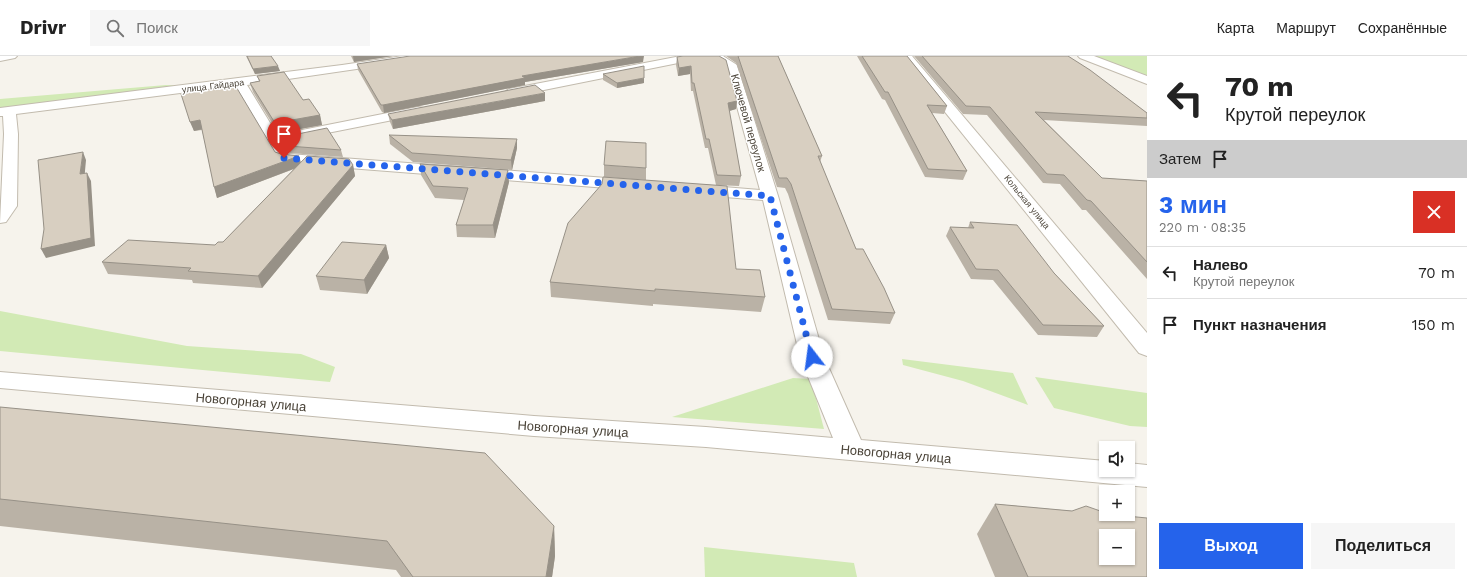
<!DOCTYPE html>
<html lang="ru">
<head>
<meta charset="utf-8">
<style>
  :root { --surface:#fff; --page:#f6f6f6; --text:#222; --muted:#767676; --line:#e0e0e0; --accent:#2563eb }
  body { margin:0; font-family:"Work Sans",sans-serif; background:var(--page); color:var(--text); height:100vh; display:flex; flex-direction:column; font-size:15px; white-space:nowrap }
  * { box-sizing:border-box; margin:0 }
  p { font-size:13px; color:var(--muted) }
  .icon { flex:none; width:22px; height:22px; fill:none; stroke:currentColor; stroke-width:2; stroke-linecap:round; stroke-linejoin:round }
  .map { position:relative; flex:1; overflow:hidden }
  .side { display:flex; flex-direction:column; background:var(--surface); width:320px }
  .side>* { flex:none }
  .guide { background:#fff; color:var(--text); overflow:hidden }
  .tools { position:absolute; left:1099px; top:385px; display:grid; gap:8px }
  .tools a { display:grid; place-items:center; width:36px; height:36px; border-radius:0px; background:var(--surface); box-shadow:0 1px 3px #0004; font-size:20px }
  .pin { position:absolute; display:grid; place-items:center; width:34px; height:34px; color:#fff; margin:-41px -17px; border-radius:50% 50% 50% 0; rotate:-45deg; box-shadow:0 0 4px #0007 }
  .pin .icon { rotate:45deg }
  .me { position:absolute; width:44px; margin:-22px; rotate:345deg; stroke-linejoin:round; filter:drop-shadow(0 0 3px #0008) }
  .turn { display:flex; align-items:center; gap:14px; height:84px; padding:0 12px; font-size:18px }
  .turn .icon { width:52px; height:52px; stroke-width:2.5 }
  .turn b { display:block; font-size:28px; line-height:34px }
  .then { display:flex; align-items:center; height:38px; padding:0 12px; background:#0003; gap:8px; font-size:15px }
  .round { display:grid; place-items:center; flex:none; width:42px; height:42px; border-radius:0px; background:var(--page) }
  .overview { display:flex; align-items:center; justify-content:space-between; height:68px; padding:0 12px }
  h1 { font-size:24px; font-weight:700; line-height:30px; color:var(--accent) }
  .cta { display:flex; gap:8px; margin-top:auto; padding:8px 12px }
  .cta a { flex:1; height:46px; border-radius:0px; background:var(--accent); color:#fff; font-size:16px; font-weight:700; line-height:46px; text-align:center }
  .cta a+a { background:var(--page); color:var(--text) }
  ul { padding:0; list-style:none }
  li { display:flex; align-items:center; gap:12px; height:52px; padding:0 12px; border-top:1px solid var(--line) }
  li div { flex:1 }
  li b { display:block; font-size:15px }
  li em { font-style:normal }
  header { display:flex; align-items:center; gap:24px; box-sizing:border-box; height:56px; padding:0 20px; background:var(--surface); border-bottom:1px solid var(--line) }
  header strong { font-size:19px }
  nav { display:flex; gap:22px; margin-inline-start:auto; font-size:14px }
  .search { width:280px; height:36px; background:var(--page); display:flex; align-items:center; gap:10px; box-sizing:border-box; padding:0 14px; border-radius:0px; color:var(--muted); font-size:15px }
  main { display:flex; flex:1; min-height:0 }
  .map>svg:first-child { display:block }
</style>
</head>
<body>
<header>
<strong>Drivr</strong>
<div class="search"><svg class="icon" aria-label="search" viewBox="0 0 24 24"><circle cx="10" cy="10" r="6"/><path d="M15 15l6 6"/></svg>Поиск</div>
<nav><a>Карта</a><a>Маршрут</a><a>Сохранённые</a></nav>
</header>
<main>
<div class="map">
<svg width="1147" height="521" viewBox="0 0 1147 521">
  <rect width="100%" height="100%" fill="#f6f3ec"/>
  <!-- green -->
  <g fill="#d2eab5">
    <path d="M1094 0H1147V21Z"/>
    <path d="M166 29 192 30 0 54V43Z"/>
    <path d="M0 255 187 290 301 298 335 311 330 326 0 295Z"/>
    <path d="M902 303 1013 317 1028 349 963 325 903 309Z"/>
    <path d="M1035 321 1147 337V371L1130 370 1054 352Z"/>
    <path d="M793 322 811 323 824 373 672 361Z"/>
    <path d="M704 491 854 507 857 521H705Z"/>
  </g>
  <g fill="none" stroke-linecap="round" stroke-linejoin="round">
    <!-- minor casing -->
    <g stroke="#c2bbae" stroke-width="2">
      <g id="minor">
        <path d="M0 0H17L15 2 0 5Z"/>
        <path d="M403 0H431L425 3 247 29 289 98 633 124 639 125 641 129 639 133 633 134 284 107 279 105 276 102 235 30 16 58 18 78 17 150 6 166 0 167 4 78 3 60H0V52L342 9Z"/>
        <path d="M681 0H704L698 3 509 41 503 37 509 33Z"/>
        <path d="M708 0H723L737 9 778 140 824 301 861 384 1106 405V414H1128V407L1147 409V431L706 391 534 380 0 332V316L534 360 706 371 833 382 800 301 763 144 699 139 693 138 691 134 693 130 699 129 760 134 726 11Z"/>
        <path d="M900 0H912L1147 277V300L1139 297Z"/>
        <path d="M1078 0H1094L1147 20V28L1080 2Z"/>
        <path d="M418 51 423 52 425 55 423 58 297 83 292 82 290 79 292 76 297 75Z"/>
      </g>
    </g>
    <!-- minor -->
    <use href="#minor" fill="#fff" fill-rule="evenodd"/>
  </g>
  <!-- wall -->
  <g fill="#bab2a6">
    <path d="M246 0H271L280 15 255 18Z"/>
    <path d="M351 0H393L354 6Z"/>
    <path d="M726 0H778L822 100 820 106 856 193 895 257 890 268 828 264 788 138 785 132 777 131 736 7Z"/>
    <path d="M857 0H907L947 50 944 58 932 57 967 115 963 124 925 121 885 44 882 43Z"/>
    <path d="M914 0H1068L1147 57V70L1044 64 1102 122 1147 125V223L1086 154H1082L1060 128 1043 127 987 59 963 58Z"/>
    <path d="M677 1 737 45 736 53 729 55 741 120 739 130 716 129 708 92H705L693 35H691L690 18 678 20 676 9Z"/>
    <path d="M643 6 525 26V29L384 57 382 56 358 14 357 8Z"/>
    <path d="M603 18 644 27 617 32 603 24Z"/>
    <path d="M257 20 303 44 320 59 322 69 278 77 253 36 250 27 259 25Z"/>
    <path d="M181 38 275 96 281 98 299 100 301 106 353 109 355 120 262 232 193 227 192 224 108 218 102 206 215 189 223 186 294 113 217 142 202 74 194 75Z"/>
    <path d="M545 45 393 73 390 66 388 58Z"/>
    <path d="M389 79 517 92 512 114 413 106 390 88Z"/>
    <path d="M283 81 341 94 343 101 290 97 284 87Z"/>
    <path d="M420 108 509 126 495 182 457 181 456 169 464 144 435 142 421 119Z"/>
    <path d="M604 109 646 112V124L604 121Z"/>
    <path d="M970 166 1054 217 1104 270 1097 281 1038 279 993 224 971 223 946 180 950 171 968 172Z"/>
    <path d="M386 189 389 202 367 238 320 234 316 220Z"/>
    <path d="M736 213 765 241 761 256 653 248V250L551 241 550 226Z"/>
    <path d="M0 351 554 470 555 500 552 521H401L396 514 0 470Z"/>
    <path d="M995 448 1106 458 1147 521H995L977 478Z"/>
  </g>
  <!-- shaded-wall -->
  <g fill="#979187">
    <path d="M353 0H393L354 6Z"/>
    <path d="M640 0H644L643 6 525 26V29L384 57 383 49 522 20Z"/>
    <path d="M278 10 280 15 255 18 253 13Z"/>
    <path d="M691 10 690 18 678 20 679 12Z"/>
    <path d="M644 22V27L617 32V27Z"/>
    <path d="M545 37V45L393 73 392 64Z"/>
    <path d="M737 45 736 53 726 56 728 47Z"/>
    <path d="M320 59 322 69 278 77 275 67Z"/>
    <path d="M200 64 203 73 194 75 190 66Z"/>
    <path d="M517 83V92L512 114 511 104Z"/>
    <path d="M83 96 86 104 84 126 80 118Z"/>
    <path d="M299 100 301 110 217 142 214 131Z"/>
    <path d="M353 109 355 120 262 232 258 220Z"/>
    <path d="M508 114 509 126 495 182 493 169Z"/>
    <path d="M87 117 91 125 95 190 46 202 41 193Z"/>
    <path d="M386 189 389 202 367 238 364 224Z"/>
    <path d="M554 470 555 500 552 521H546Z"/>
  </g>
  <!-- building -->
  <g fill="#d8cfc1" stroke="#979187" fill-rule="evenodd">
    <path d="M247 0H271L278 10 253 13Z"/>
    <path d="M410 0H640L522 20 525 22 383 49H381L357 8Z"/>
    <path d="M683 0H719L726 4 737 45 728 47 741 120 717 119 709 83H706L694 27H692L691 10 679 12 677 1Z"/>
    <path d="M738 0H778L822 100H818L856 193H863L884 232 895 257 832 253 791 128 787 122H779Z"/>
    <path d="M862 0H907L947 50 927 49 967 115 928 113 888 36H885Z"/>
    <path d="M922 0H1068L1090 14 1147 57V62L1035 56 1102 122 1147 125V206L1091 145 1087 144 1064 119 1047 118 990 51 966 50Z"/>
    <path d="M644 10V22L617 27 603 18Z"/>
    <path d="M284 16 303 44 309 43 320 59 275 67 250 27 260 25 257 20Z"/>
    <path d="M235 29 275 96 281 98 299 100 214 131 200 64 190 66 181 38Z"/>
    <path d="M535 29 545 37 392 64 388 58Z"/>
    <path d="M327 72 341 94 288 90 283 81Z"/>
    <path d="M389 79 517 83 511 104 412 97Z"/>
    <path d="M606 85 646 87V112L604 109Z"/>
    <path d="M83 96 80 118 87 117 91 182 41 193 44 173 38 104Z"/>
    <path d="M307 100 349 103 353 109 258 220 188 215 191 212 102 206 128 184 215 189 218 186H223Z"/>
    <path d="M420 108 508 114 493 169H456L468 132 433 130Z"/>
    <path d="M603 121 727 130 736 213 760 214 765 241 655 233V235L550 226 568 167 602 128Z"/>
    <path d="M970 166 1017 169 1054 217 1104 270 1043 269 998 214 976 213 950 171 974 172Z"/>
    <path d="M342 186 386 189 364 224 316 220Z"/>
    <path d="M0 351 485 397 554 470 546 521H413L387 485 0 443Z"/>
    <path d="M995 448 1072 455 1086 450 1106 457V458L1147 462V521H1028ZM1106 480H1128V502H1106Z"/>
  </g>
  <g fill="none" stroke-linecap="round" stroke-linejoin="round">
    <!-- route -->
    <path stroke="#2563eb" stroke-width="7" stroke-dasharray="0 12.6" d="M284 102 770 140 812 301"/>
  </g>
  <g text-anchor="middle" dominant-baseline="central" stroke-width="3" stroke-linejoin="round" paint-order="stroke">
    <!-- far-street labels -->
    <g font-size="9" fill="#4b4439" stroke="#fff">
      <text transform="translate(213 30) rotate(-7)">улица Гайдара</text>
      <text transform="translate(1027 146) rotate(51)">Кольская улица</text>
    </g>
    <!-- street labels -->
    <g font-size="11" fill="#4b4439" stroke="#fff">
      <text transform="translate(748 67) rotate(74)">Ключевой переулок</text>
    </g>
    <!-- near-street labels -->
    <g font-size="13" fill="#4b4439" stroke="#fff">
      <text transform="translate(251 346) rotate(5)">Новогорная улица</text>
      <text transform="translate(573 373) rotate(4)">Новогорная улица</text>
      <text transform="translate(896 398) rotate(5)">Новогорная улица</text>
    </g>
  </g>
</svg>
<div class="tools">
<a><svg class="icon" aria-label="sound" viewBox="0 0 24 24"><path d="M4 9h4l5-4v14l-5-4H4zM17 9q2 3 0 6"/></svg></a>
<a>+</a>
<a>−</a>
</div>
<div class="pin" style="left:284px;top:102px;background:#d93025"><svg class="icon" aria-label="arrive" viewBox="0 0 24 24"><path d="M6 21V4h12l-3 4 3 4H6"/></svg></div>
<svg class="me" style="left:812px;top:301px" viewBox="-20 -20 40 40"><circle r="19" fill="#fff"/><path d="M0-13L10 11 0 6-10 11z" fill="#2563eb"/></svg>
</div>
<section class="side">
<div class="guide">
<div class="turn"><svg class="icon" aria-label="left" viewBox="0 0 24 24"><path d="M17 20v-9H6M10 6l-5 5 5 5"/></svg><div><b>70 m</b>Крутой переулок</div></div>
<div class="then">Затем<svg class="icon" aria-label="arrive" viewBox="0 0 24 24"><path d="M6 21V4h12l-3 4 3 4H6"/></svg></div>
</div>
<div class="overview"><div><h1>3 мин</h1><p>220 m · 08:35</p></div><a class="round" style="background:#d93025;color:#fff"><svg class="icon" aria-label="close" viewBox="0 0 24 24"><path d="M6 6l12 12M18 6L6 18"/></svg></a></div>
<ul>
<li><svg class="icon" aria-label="left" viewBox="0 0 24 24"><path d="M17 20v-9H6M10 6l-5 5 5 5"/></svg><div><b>Налево</b><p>Крутой переулок</p></div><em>70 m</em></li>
<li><svg class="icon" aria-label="arrive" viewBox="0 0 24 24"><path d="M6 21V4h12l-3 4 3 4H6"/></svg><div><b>Пункт назначения</b></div><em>150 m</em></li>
</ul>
<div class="cta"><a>Выход</a><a>Поделиться</a></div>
</section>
</main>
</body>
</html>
